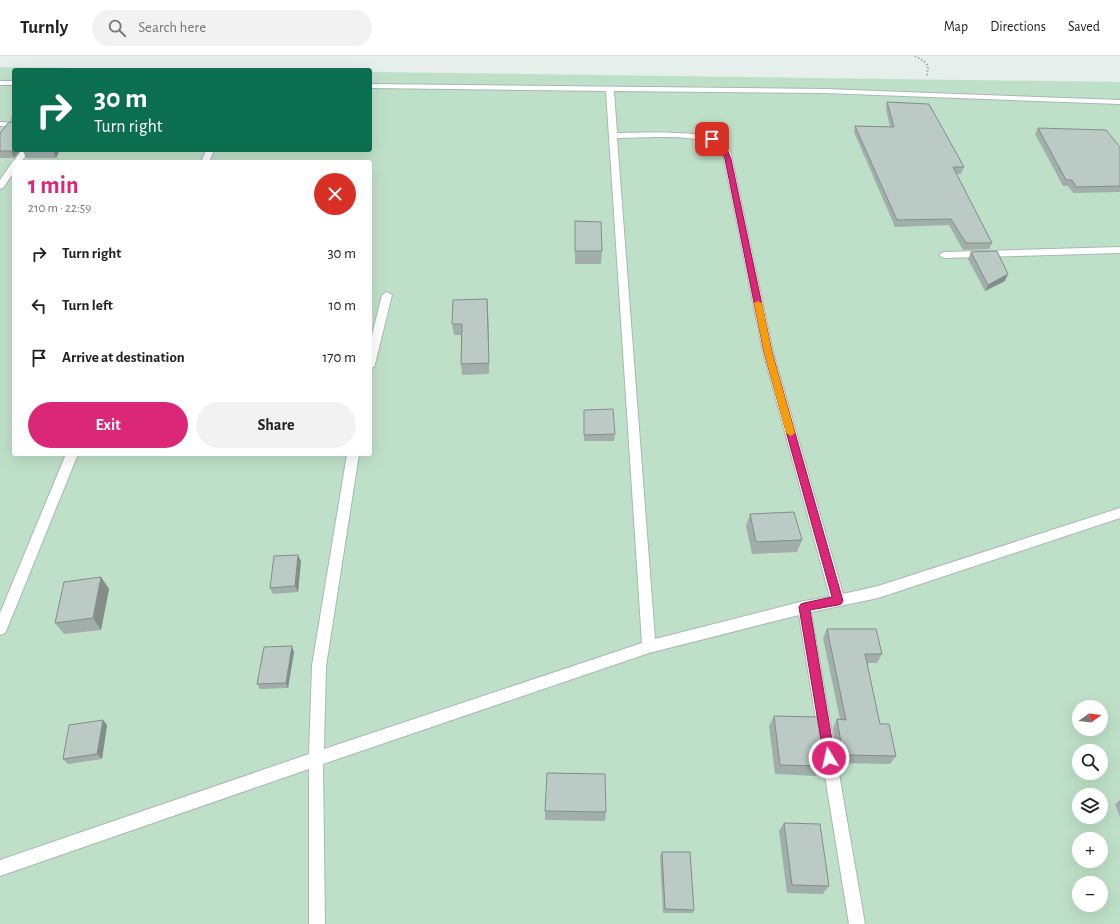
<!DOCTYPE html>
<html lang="en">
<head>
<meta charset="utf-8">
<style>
  :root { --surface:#fff; --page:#f2f2f2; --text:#222; --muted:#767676; --line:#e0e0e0; --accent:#db2777 }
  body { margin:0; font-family:"Alegreya Sans",sans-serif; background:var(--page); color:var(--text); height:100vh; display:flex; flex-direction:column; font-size:15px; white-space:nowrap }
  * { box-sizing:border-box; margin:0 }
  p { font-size:13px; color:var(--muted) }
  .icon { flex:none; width:22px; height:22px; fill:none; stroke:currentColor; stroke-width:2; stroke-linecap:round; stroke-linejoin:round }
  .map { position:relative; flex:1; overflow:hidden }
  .side { position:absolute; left:12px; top:104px; width:360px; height:296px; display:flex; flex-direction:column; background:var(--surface); border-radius:4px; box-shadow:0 4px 16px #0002 }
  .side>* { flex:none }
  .top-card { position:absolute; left:12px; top:12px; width:360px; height:84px; border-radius:4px; box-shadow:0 4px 16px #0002; background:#0b6e4f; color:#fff; overflow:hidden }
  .needle { width:26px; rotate:75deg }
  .tools { position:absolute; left:1072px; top:644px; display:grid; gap:8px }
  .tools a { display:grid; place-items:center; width:36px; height:36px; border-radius:50%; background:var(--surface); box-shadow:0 4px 16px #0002; font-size:20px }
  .pin { position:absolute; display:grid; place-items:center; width:34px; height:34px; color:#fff; margin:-17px; border-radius:8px; box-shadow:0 2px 6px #0006 }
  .me { position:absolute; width:44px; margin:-22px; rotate:351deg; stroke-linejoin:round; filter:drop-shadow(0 0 3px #0008) }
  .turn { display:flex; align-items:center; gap:14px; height:84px; padding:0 16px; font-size:18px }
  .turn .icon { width:52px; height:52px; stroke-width:2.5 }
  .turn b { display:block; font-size:28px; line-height:34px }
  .round { display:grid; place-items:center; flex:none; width:42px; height:42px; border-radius:21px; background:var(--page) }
  .summary { display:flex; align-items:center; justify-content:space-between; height:68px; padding:0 16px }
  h1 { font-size:24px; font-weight:700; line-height:30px; color:var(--accent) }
  .action { display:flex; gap:8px; margin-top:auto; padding:8px 16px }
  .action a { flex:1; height:46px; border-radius:24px; background:var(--accent); color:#fff; font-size:16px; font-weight:700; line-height:46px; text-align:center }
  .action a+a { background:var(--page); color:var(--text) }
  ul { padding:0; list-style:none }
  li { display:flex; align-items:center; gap:12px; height:52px; padding:0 16px }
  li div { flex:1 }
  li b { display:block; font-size:15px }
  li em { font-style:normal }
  header { display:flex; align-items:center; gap:24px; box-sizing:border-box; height:56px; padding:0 20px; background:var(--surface); border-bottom:1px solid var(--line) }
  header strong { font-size:19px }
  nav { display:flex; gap:22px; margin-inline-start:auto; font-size:14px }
  .search { width:280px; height:36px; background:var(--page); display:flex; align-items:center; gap:10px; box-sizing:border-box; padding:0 14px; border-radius:22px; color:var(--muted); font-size:15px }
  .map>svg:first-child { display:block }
</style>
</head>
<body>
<header>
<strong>Turnly</strong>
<div class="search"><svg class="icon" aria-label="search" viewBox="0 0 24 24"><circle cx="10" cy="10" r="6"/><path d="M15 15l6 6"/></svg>Search here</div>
<nav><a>Map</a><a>Directions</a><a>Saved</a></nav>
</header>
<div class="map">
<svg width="1120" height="868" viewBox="0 0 1120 868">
  <rect width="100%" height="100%" fill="#e6efeb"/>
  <!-- green -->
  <path fill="#bfe0c8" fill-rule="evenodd" d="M0 11 214 14H14V94H370V16L1120 26V868H0ZM14 106H370V398H14ZM1079 651H1101V673H1079ZM1079 695H1101V717H1079ZM1079 739H1101V761H1079ZM1079 783H1101V805H1079ZM1079 827H1101V849H1079Z"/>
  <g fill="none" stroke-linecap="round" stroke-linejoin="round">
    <!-- street casing -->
    <g stroke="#a8b8b2" stroke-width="2">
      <g id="street">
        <rect x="0" y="25" width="14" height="4"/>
        <path d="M370 28 824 33 1120 44V48L824 37 614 35 617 77C637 77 715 73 727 88 730 92 731 99 732 103L773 296 843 538 878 530 1120 452V462L878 542 811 556 865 868H849L799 559 649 597 323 708 325 868H309V713L0 820V804L309 698 312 610 347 398H359L326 610 324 693 642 587 606 35 370 32ZM617 82C646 82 696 77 719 90L724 103 763 296 830 541 804 545 655 583Z"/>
        <path d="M0 66 14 67V71L0 70Z"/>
        <path d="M22 94H30L21 106H14V116L3 132 0 133V124L11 108 14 107 13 106Z"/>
        <path d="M206 94H214L209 106H201Z"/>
        <path d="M1120 191V197L944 202 939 199 944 196Z"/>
        <path d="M387 236 392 239 375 308 374 311 370 312V287L382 239Z"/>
        <path d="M66 398H78L7 573 5 577 0 579V557Z"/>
      </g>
    </g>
    <!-- path -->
    <path stroke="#86b3a5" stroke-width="2" stroke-dasharray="1.5 2" stroke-linecap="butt" d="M915 0 924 5 928 10 927 20"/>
    <!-- street -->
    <use href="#street" fill="#fff" fill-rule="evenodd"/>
  </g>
  <!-- wall -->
  <g fill="#a1aea9">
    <path d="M887 46 964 111 961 118H956L992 187 989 193 963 194 949 169 895 171 854 76 855 70 890 71 886 53Z"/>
    <path d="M9 66 14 102H0V77Z"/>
    <path d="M1038 72 1120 91V136L1073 137 1068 130H1063L1035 78Z"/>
    <path d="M24 94H60L56 102H26L23 95Z"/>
    <path d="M575 165 602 195 601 208H575Z"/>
    <path d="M971 196 1005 225 985 235 968 203Z"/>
    <path d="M487 243 488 254 489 318 462 319 461 308V279H454L452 268Z"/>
    <path d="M584 354 615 378 614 385H584Z"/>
    <path d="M750 458 802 484 797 496 752 498 746 470Z"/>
    <path d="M301 505 298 536 273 538 270 532Z"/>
    <path d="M101 521 109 533 101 574 64 578 55 567Z"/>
    <path d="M827 573 882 598 877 607H867L880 668 896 700 890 708 839 707 833 672 837 663H840L823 582Z"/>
    <path d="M294 596 288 632 260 633 257 628Z"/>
    <path d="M774 660 827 697 821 707H820L821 710 816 720 775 718 769 670Z"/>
    <path d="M107 669 102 703 68 708 63 703Z"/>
    <path d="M1120 744V761L1115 748Z"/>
    <path d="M545 755 606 756 605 765 545 764Z"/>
    <path d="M784 767 829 830 823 838 787 837 779 775Z"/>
    <path d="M662 796 694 854 693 857H663L660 800Z"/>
  </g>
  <!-- shaded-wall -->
  <g fill="#838d89">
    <path d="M14 92V94H21L14 102 11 95Z"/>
    <path d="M54 94H60L56 102 53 95Z"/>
    <path d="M1008 218 1005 225 985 235 988 229Z"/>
    <path d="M487 243 488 254 489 318V307Z"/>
    <path d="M298 499 301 505 298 536 295 530Z"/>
    <path d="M101 521 109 533 101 574 93 562Z"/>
    <path d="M292 590 294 596 288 632 286 627Z"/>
    <path d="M103 664 107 669 102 703 97 698Z"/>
  </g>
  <!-- building -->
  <g fill="#bbcac4" stroke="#838d89">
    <path d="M887 46 929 48 964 111H953L992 187H966L951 163 897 164 855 70 894 71Z"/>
    <path d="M14 59V92L11 95H0V77L9 66H12V62Z"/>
    <path d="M1038 72 1106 74 1120 91V130L1076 131 1072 124H1066Z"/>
    <path d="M24 94H54L53 95H23Z"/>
    <path d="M575 165 601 166 602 195H575Z"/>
    <path d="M997 195 1008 218 988 229 971 196Z"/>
    <path d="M487 243 489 307 461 308 462 268H452L453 244Z"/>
    <path d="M613 353 615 378 584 379V354Z"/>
    <path d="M794 456 802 484 756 486 750 458Z"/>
    <path d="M298 499 295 530 270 532 274 500Z"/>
    <path d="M101 521 93 562 55 567 64 526Z"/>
    <path d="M827 573H876L882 598H865L880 668H889L896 700 843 699 837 663 846 664Z"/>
    <path d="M292 590 286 627 257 628 264 591Z"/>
    <path d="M774 660 821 661 827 697H819L821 710 780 709Z"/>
    <path d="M103 664 97 698 63 703 69 669Z"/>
    <path d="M547 717 605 718 606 756 545 755Z"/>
    <path d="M784 767 820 768 829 830 792 829Z"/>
    <path d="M662 796H690L694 854 665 853Z"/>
  </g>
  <!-- route -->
  <path fill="#db2777" stroke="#8e194d" d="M710 82H715L725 88 731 103 772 296 843 545 841 548 838 549 810 554 835 702 833 706 829 708 825 706 824 702 799 551 801 548 804 547 832 541 764 296 725 103 720 90 710 84Z"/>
  <!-- slow -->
  <path fill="#f59e0b" d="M758 245 762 247 772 296 795 377 791 380 786 377 764 296 754 247Z"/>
</svg>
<div class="tools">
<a><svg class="needle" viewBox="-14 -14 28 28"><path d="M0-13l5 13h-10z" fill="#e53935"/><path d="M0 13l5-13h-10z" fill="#767676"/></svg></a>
<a><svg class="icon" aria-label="search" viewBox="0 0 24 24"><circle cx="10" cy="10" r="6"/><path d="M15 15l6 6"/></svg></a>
<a><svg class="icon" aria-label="layers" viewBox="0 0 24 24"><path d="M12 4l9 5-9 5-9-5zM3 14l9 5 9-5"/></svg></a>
<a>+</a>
<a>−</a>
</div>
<div class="pin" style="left:712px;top:83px;background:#d93025"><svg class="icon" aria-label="arrive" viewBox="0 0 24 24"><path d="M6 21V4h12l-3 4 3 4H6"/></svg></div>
<svg class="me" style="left:829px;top:702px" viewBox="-20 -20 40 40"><circle r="17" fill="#db2777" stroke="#fff" stroke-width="3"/><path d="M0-11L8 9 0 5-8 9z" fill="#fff"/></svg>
<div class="top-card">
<div class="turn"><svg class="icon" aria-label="right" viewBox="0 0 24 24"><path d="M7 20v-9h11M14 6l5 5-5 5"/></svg><div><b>30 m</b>Turn right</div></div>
</div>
<section class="side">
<div class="summary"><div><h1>1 min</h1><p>210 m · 22:59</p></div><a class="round" style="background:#d93025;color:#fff"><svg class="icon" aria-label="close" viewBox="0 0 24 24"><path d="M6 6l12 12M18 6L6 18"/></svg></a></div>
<ul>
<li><svg class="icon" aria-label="right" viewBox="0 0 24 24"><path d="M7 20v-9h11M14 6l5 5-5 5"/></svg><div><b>Turn right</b></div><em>30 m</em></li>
<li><svg class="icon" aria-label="left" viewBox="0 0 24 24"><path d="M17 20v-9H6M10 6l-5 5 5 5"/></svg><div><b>Turn left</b></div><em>10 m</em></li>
<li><svg class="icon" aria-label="arrive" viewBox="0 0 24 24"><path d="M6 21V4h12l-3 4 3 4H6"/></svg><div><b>Arrive at destination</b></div><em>170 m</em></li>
</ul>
<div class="action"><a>Exit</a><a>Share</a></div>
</section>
</div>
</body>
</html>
